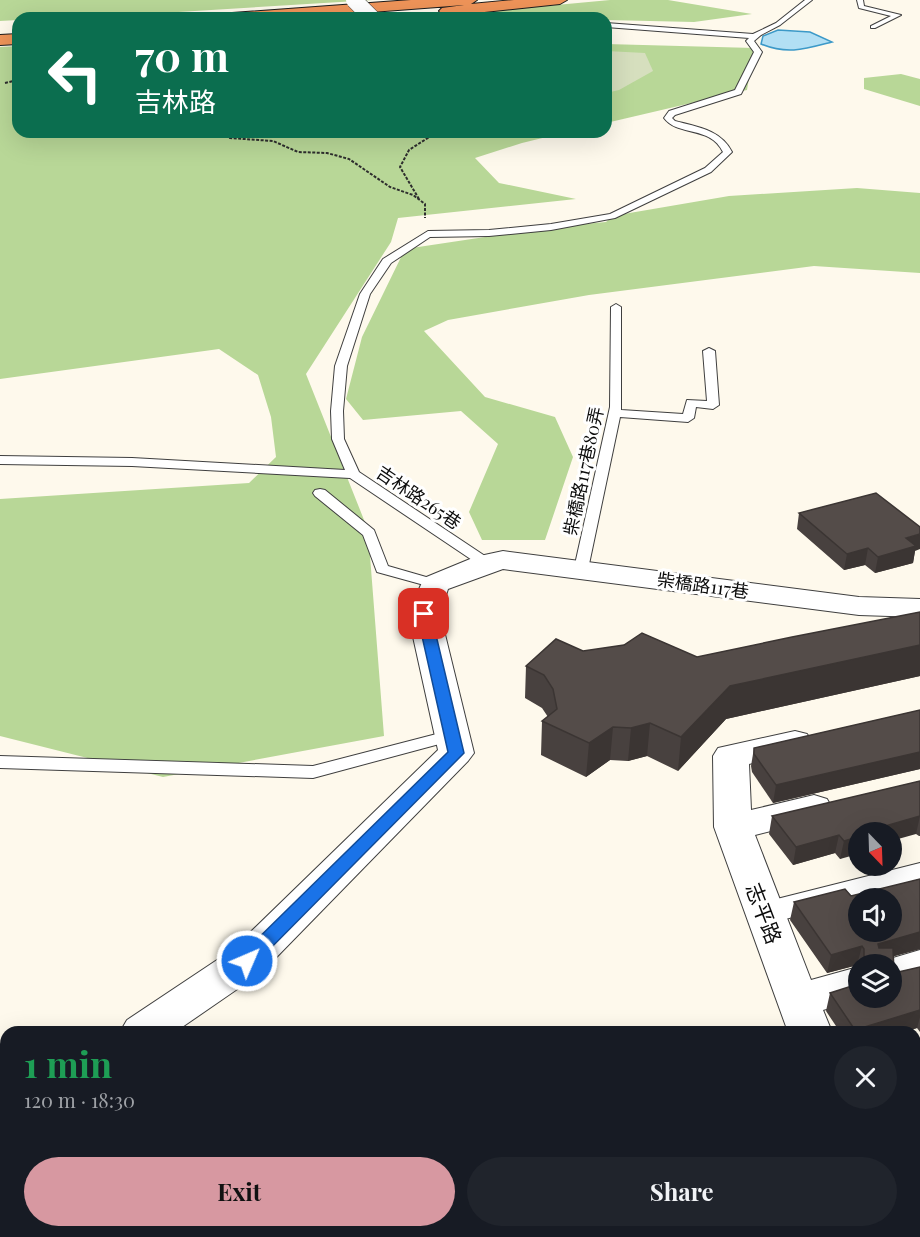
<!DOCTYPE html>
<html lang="en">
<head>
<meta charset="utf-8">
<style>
  :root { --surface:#171b24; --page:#20242c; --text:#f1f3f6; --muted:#9ea1a6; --accent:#d798a1 }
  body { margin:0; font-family:"Playfair Display","Noto Sans TC",serif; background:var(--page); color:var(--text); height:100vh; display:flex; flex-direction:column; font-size:22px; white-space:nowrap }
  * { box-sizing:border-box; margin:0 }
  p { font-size:20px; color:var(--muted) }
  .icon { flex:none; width:33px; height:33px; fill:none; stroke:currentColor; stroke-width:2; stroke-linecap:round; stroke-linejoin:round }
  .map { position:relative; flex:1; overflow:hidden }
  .panel { position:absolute; left:0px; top:1026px; width:921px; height:212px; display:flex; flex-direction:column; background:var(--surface); border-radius:18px 18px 0 0; box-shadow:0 6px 24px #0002 }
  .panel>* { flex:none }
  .guide { position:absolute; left:12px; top:12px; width:600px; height:126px; border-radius:18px; box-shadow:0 6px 24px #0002; background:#0b6e4f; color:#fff; overflow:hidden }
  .needle { width:39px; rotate:157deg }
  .fabs { position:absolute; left:848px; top:822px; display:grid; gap:12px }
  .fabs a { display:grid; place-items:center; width:54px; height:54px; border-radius:50%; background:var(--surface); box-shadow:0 6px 24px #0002; font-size:30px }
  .pin { position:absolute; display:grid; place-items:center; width:51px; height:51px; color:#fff; margin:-26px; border-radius:12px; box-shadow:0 3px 9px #0006 }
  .me { position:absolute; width:66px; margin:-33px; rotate:45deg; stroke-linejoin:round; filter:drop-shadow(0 0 4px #0008) }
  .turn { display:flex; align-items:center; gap:21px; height:126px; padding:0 24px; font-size:27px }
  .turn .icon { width:78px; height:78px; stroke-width:2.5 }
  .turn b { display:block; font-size:42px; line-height:51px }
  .round { display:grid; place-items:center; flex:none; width:63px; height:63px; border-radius:32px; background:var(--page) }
  .overview { display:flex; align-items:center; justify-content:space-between; height:102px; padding:0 24px }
  h1 { font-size:36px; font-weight:700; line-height:45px; color:#1e9e55 }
  .button { display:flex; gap:12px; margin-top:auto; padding:12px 24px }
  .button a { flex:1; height:69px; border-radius:36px; background:var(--accent); color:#111; font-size:24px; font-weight:700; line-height:69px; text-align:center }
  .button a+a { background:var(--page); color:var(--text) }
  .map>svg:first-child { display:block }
</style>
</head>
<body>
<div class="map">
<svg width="920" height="1237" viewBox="0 0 920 1237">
  <rect width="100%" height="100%" fill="#fef9ec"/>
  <!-- forest -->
  <g fill="#b8d797">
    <path d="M0 0H373L97 17 18 18V20L0 21Z"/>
    <path d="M610 0H668L752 14 694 22 606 20V18H418Z"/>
    <path d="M606 44 754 48 747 90 606 123Z"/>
    <path d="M18 46V132H567L522 143 475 158 499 183 576 199 398 218 391 242 306 374 368 530 384 736 163 777 0 736V499L249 483 276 457 271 417 258 375 219 349 0 379V47Z"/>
    <path d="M901 74 920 79V106L864 89V78Z"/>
    <path d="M857 188 920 193V273L814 266 589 295 448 320 424 331 485 397 555 417 573 457 545 540H482L469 512 498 444 461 411 363 420 346 399 362 337 405 249 551 227 606 222 612 216 729 196Z"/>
  </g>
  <!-- cemetery -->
  <path fill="#d6dfbe" d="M606 51 645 53 653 71 619 90 606 93Z"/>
  <!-- water -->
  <path fill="#b2dff4" stroke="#3c99c8" stroke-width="1.5" d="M778 30 810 32 832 42C805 49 788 55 761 44L763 36Z"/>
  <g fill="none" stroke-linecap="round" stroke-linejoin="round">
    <!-- service casing -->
    <g stroke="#3f3f3f" stroke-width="2">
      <g id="service">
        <path d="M805 0H812L780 25 761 35 754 41 762 52 741 94 675 115 672 118 675 121C698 127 721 130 732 152L711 172 615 218 551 230 489 236 430 237 391 263 370 294 347 366 343 411 344 439 359 472 491 560 493 563 491 566H481L350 478 132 466 0 464V456L132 458 345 470 332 439 331 411 335 366 360 294 383 259 428 231 489 230 551 224 610 214 705 168 723 152C710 125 678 137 664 118L669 111 735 90 754 52 746 41 749 38 606 27V23L753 34 776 23Z"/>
        <path d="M857 0H863L864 6 901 15 875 28H871V26L891 16 859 8Z"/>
        <path d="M616 304 621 307V410L683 414 687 400 707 401 703 351 709 348 715 351 719 405 713 409 696 407 694 418 688 422 620 417 588 569 581 573 574 569 610 407 611 307Z"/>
        <path d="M320 489 325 490 374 530 388 566 440 581 442 584 440 587 435 588 377 572 363 535 315 496 313 493 315 490Z"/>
        <path d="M452 730 458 731 460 735 458 739 313 778 0 768V756L313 766Z"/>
      </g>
    </g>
    <!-- pedestrian casing -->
    <g stroke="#3f3f3f" stroke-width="2">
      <g id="pedestrian">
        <path d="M920 863V885L858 898V901L765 924 754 921 750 913 754 905 765 902Z"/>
        <path d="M920 1080V1108L915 1109V1081Z"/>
      </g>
    </g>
    <!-- minor casing -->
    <g stroke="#3f3f3f" stroke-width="2">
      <g id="minor">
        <path d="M503 551 859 597 920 599V617L859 615 503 569 448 589 440 614 474 753 468 761 262 972 175 1032H120L127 1020 232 950 438 750 408 614 424 578 475 557Z"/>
        <path d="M795 731 807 734 812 742 807 750 749 764 751 810 814 795 827 799 832 808 827 817 755 835 811 980 858 967V998H864L823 1010 832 1032H788L714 827 713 756 718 748Z"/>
        <path d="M920 950V982L891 990V964H875L876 963Z"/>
        <path d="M6 1104V1146L0 1148V1107Z"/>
        <path d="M920 1199V1237H865L863 1232H915V1201Z"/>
      </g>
    </g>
    <!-- motorway casing -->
    <g stroke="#1d1d1d" stroke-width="2">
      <g id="motorway">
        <path d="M411 0H477L471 4 514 0H567L560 4 447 16 442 14 439 11 442 8 464 5 292 18H224L232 13Z"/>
        <path d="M18 34V44L0 45V35Z"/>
      </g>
    </g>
    <!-- path -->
    <g stroke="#2e2e2e" stroke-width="2" stroke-dasharray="3 1.5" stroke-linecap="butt">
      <path d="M5 83 18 80"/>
      <path d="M217 132 230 138 273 141 298 152 327 153 349 159 390 187 413 195 425 204V218"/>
      <path d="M419 199 400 167 409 150 437 132"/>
    </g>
    <!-- service -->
    <use href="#service" fill="#fff" fill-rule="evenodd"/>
    <!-- pedestrian -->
    <use href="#pedestrian" fill="#fff" fill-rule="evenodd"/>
    <!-- minor -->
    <use href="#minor" fill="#fff" fill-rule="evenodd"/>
    <!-- motorway -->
    <use href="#motorway" fill="#ef9459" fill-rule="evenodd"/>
    <!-- minor-bridge casing -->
    <g stroke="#3f3f3f" stroke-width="17" stroke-linecap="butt">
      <path id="minor-bridge" d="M354 0 372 18"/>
    </g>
    <!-- minor-bridge -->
    <use href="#minor-bridge" stroke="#fff" stroke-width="16"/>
  </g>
  <!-- wall -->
  <g fill="#48413f">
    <path d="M799 513 915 551 913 563 875 573 865 565 844 570 797 529Z"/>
    <path d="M920 612V676L726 719 678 771 647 756 628 761 610 760 586 777 541 755 542 721 548 717 542 708 525 698 526 666 583 651 697 657Z"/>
    <path d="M920 710V769L773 803 752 772 751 766 754 748Z"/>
    <path d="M920 781V836H919L916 834 891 832 840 859 835 853 793 865 769 834 772 816Z"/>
    <path d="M920 879V949L894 956V973L920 967V1032L917 1028 904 1032H840L826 1011 830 993 858 998 891 964H858V965L827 973 790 920 794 902 851 896Z"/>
    <path d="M920 1101V1197H919L915 1192V1103Z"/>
  </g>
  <!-- shaded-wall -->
  <g fill="#3b3533">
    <path d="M920 534V549L915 551 913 563 875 573 878 557 906 538Z"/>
    <path d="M868 548 865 565 844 570 847 554Z"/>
    <path d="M920 645V676L726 719 678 771 681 737 730 686Z"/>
    <path d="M650 723 647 756 628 761 631 728Z"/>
    <path d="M613 727 610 760 586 777 589 743Z"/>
    <path d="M920 752V769L773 803 776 785Z"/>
    <path d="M920 816 916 834 891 841V832H870L871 830Z"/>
    <path d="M839 835 835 853 793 865 796 847Z"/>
    <path d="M858 837V854L840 859 844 841Z"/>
    <path d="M920 932V949L873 962 878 944Z"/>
    <path d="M862 946 857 965 827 973 831 955Z"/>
    <path d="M920 1010V1017L917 1028 904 1032H854L855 1030Z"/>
  </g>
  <!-- building -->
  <g fill="#544c49" stroke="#3b3533" stroke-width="1.5" fill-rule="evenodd">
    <path d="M876 493 920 527V534L906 538 916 546 878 557 868 548 847 554 799 513Z"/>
    <path d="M920 612V645L730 686 681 737 650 723 631 728 613 727 589 743 542 721 557 709 553 689 544 675 526 666 556 639 583 651 624 645 642 633 697 657 792 637Z"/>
    <path d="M920 710V752L776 785 754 754V748Z"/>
    <path d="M920 781V816L871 830 873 832H858V837L844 841 839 835 796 847 772 816Z"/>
    <path d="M920 879V932L878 944 879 948H893L894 973 920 967V1010L855 1030 830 993 858 984V998H891V964H864V949L862 946 831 955 794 902 845 889 851 896ZM858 898H891V932H858Z"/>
    <path d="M920 1101V1173L915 1165V1103Z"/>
  </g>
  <!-- route -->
  <path fill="#1a73e8" stroke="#114b97" stroke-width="1.5" d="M424 610 431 614 464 753 253 966 247 968 240 966 238 961 240 956 448 752 417 614Z"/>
  <g text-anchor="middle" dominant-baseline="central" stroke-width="6" stroke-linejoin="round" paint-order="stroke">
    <!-- street labels -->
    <g font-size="18" fill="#0c0c0c" stroke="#fff">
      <text transform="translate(583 471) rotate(-78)">柴橋路117巷80弄</text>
      <text transform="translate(419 497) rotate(34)">吉林路265巷</text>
      <text transform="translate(703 585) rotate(8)">柴橋路117巷</text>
    </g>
    <!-- near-street labels -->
    <g font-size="21" fill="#0c0c0c" stroke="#fff">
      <text transform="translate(765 913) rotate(69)">志平路</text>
    </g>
  </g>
</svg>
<div class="fabs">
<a><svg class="needle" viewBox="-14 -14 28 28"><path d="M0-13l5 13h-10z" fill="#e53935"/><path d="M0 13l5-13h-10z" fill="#9ea1a6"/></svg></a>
<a><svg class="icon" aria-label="sound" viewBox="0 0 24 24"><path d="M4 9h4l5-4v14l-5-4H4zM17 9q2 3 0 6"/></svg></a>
<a><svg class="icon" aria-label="layers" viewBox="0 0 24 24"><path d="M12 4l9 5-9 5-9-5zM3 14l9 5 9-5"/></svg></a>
</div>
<div class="pin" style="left:424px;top:614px;background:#d93025"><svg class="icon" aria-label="arrive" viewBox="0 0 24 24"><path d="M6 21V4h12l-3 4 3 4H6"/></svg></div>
<svg class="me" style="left:247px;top:961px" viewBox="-20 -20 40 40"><circle r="17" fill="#1a73e8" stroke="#fff" stroke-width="3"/><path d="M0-11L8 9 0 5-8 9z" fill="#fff"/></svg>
<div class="guide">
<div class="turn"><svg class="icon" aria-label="left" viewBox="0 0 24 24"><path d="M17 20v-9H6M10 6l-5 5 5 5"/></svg><div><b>70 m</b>吉林路</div></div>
</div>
<section class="panel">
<div class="overview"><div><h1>1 min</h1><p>120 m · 18:30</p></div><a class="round"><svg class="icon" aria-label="close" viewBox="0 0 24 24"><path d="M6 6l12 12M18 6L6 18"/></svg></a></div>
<div class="button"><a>Exit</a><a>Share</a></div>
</section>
</div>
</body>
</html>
